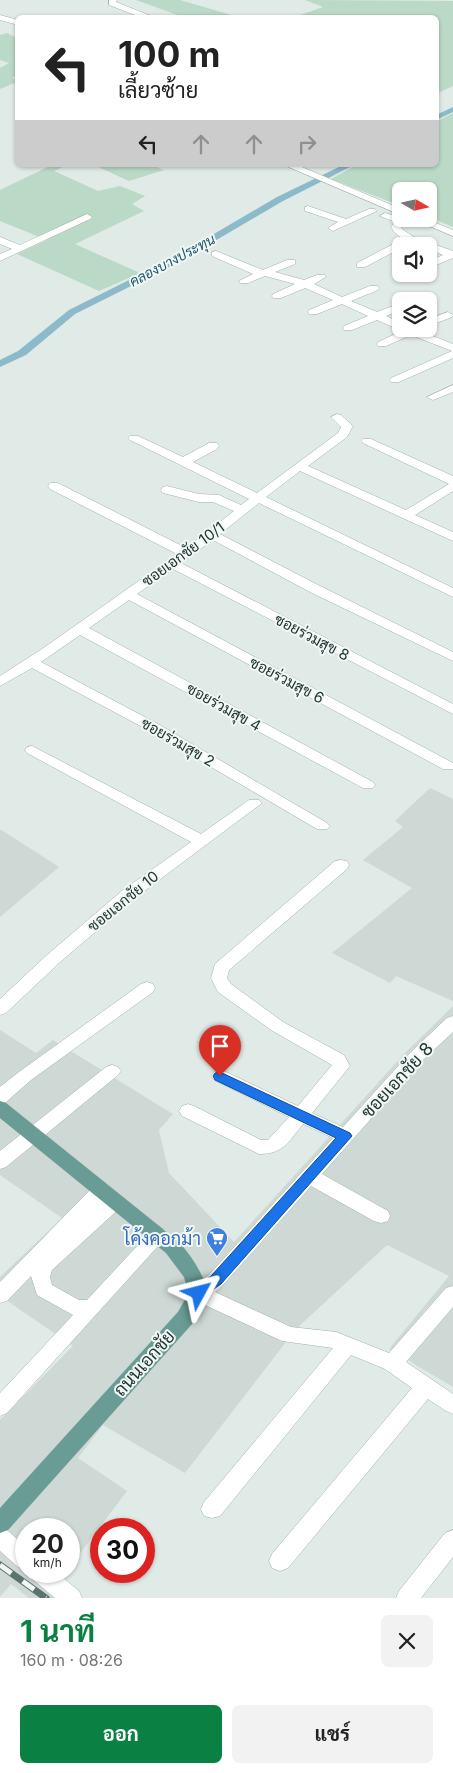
<!DOCTYPE html>
<html lang="th">
<head>
<meta charset="utf-8">
<style>
  :root { --surface:#fff; --page:#f2f2f2; --text:#222; --muted:#767676; --accent:#0b8043 }
  body { margin:0; font-family:Inter,Sarabun,sans-serif; background:var(--page); color:var(--text); height:100vh; display:flex; flex-direction:column; font-size:19px; white-space:nowrap }
  * { box-sizing:border-box; margin:0 }
  p { font-size:16px; color:var(--muted) }
  .icon { flex:none; width:28px; height:28px; fill:none; stroke:currentColor; stroke-width:2; stroke-linecap:round; stroke-linejoin:round }
  .map { position:relative; height:1598px; overflow:hidden }
  .sheet { display:flex; flex-direction:column; background:var(--surface); flex:1 }
  .sheet>* { flex:none }
  .hud { position:absolute; left:15px; top:15px; width:424px; height:152px; border-radius:8px; box-shadow:0 1px 4px #0004; background:#fff; color:var(--text); overflow:hidden }
  .needle { width:32px; rotate:99deg }
  .buttons { position:absolute; left:392px; top:182px; display:grid; gap:10px }
  .buttons a { display:grid; place-items:center; width:45px; height:45px; border-radius:8px; background:var(--surface); box-shadow:0 1px 4px #0004; font-size:25px }
  .speed { position:absolute; left:15px; top:1518px; display:flex; gap:10px; font-size:25px; font-weight:700; text-align:center }
  .speed>* { display:grid; place-content:center; width:65px; height:65px; border-radius:50%; background:var(--surface); box-shadow:0 1px 4px #0004; line-height:1 }
  .speed small { font-size:12px; font-weight:400 }
  .speed .limit { border:8px solid #d22; background:#fff; color:#111 }
  .pin { position:absolute; display:grid; place-items:center; width:42px; height:42px; color:#fff; margin:-51px -21px; border-radius:50% 50% 50% 0; rotate:-45deg; box-shadow:0 0 5px #0007 }
  .pin .icon { rotate:45deg }
  .me { position:absolute; width:55px; margin:-28px; rotate:52deg; stroke-linejoin:round; filter:drop-shadow(0 0 4px #0008) }
  .turn { display:flex; align-items:center; gap:18px; height:105px; padding:0 20px; font-size:22px }
  .turn .icon { width:65px; height:65px; stroke-width:2.5 }
  .turn b { display:block; font-size:35px; line-height:42px }
  .lanes { display:flex; align-items:center; height:48px; padding:0 20px; background:#0003; justify-content:center; gap:25px; direction:ltr }
  .lanes .off { opacity:.35 }
  .round { display:grid; place-items:center; flex:none; width:52px; height:52px; border-radius:8px; background:var(--page) }
  .overview { display:flex; align-items:center; justify-content:space-between; height:85px; padding:0 20px }
  h1 { font-size:30px; font-weight:700; line-height:38px; color:var(--accent) }
  .primary-button { display:flex; gap:10px; margin-top:auto; padding:10px 20px }
  .primary-button a { flex:1; height:58px; border-radius:8px; background:var(--accent); color:#fff; font-size:20px; font-weight:700; line-height:58px; text-align:center }
  .primary-button a+a { background:var(--page); color:var(--text) }
  .map>svg:first-child { display:block }
</style>
</head>
<body>
<div class="map">
<svg width="453" height="1598" viewBox="0 0 453 1598">
  <rect width="100%" height="100%" fill="#e0eae6"/>
  <!-- built -->
  <g fill="#ced9d5">
    <path d="M430 788 453 799V1001L396 976 390 983 332 953 412 888 363 860 403 827 395 821Z"/>
    <path d="M0 829 59 867 0 917Z"/>
    <path d="M453 1006V1387L389 1349 449 1276 387 1245 296 1329 185 1473 103 1425 78 1458 127 1491 69 1568V1529H26V1571H67L50 1590 57 1598H29L11 1584 0 1597V1420L73 1346 0 1296V1277L62 1218 0 1175V1030L36 1053 53 1040 173 1114 159 1130 169 1173 234 1242 404 1054Z"/>
  </g>
  <!-- green -->
  <g fill="#bad9c6">
    <path d="M136 0H180L238 17H183Z"/>
    <path d="M305 0 453 1V86L436 94V18L295 17 323 7Z"/>
    <path d="M7 33 17 38V75L12 78 17 80V82L0 89V68L9 63 0 60V35Z"/>
    <path d="M453 113V227L429 217V191H401V206L331 179 356 165H436V122Z"/>
    <path d="M52 165H67L54 171 98 191 120 186 145 196 132 204 144 211 75 244 140 273 99 291 17 254 47 240 0 221V190Z"/>
    <path d="M94 165H152L164 170 129 181Z"/>
  </g>
  <g fill="none" stroke-linecap="round" stroke-linejoin="round">
    <!-- canal -->
    <g fill="#8cbacb" fill-rule="evenodd">
      <path d="M453 107V112L436 120V115Z"/>
      <path d="M343 165H354L283 201 179 262 75 314 26 355 0 367V360L18 351 69 310 173 258 277 197Z"/>
    </g>
    <!-- minor casing -->
    <g stroke="#a3b1ad" stroke-width="1">
      <g id="minor">
        <path d="M109 0H117L116 2 156 18H143L109 5Z"/>
        <path d="M0 15 18 20V25L0 20Z"/>
        <path d="M284 165H297L401 209V215Z"/>
        <path d="M308 206 346 219 369 209H375L377 211 333 231 328 228 338 222 305 211V207Z"/>
        <path d="M385 213 405 219 407 221 401 227 402 229 414 237 453 251V258L429 268V261L443 255 429 249V246H420L411 243 365 267H357V263L403 239 395 233 391 227 395 222 380 216Z"/>
        <path d="M87 214 92 217 90 219 0 261V254L12 249 0 244V237L20 245Z"/>
        <path d="M413 219H426L453 230V236Z"/>
        <path d="M216 251 263 270 287 260H295V264L275 272 304 280 317 275H325L326 277 314 284 342 297 370 286H378L379 288 378 290 351 301 377 312 401 303V310L386 316 401 323V329H421L420 331 453 344V358L399 382H391L389 380 391 378 452 351 411 335 386 346H378L377 344 378 342 402 331 377 320 352 330H344L343 328 344 326 368 316 342 304 317 314H309L308 312 309 310 333 300 305 288 281 298H273L272 296 273 294 295 284 265 276 248 283H240L239 281 253 274 212 256V252Z"/>
        <path d="M403 274H416L406 280H398L397 278Z"/>
        <path d="M448 312 453 315 452 317 429 326V319Z"/>
        <path d="M453 385V392L433 400 427 397Z"/>
        <path d="M337 414 341 415 353 426 347 437 308 466 406 510 449 484 363 443 361 441 363 439H371L453 476V491L415 515 453 532V541L300 471 266 497 453 588V597L259 503 220 534 320 586 453 652V661L310 592 213 540 181 563 453 704V714L173 569 137 594 453 763V769H443L129 600 89 628 373 782 375 785 373 788H363L80 635 41 662 158 724 327 823 330 826 327 829H317L148 730 32 668 0 686V676L42 649 177 554 50 489 48 486 50 483H58L186 548 234 511 213 502H199L163 493 161 490 163 487 167 486 199 494 219 495 241 505 249 499 130 440 128 438 130 436H138L183 457 209 443H217L219 446 217 449 193 462 257 493 338 433 341 427 331 417Z"/>
        <path d="M32 746 201 834 249 800H259L262 803 135 898 59 963 6 1013 0 1015V999L47 955 123 890 191 842 27 753 25 750 27 747Z"/>
        <path d="M341 860 347 861 349 865 347 869 229 970 227 978 231 984 283 1022 344 1055 350 1066 312 1113 343 1127 411 1052 447 1018 453 1016V1032L423 1060 322 1174 388 1211 390 1216 388 1221 381 1223 374 1221 311 1186 223 1285 215 1292 291 1327 336 1332 389 1353 446 1288 453 1286V1307L406 1362 453 1394V1414L446 1411 428 1399 288 1568 280 1571 272 1568 269 1561 272 1554 412 1388 385 1369 351 1355 220 1516 212 1518 204 1516 201 1509 204 1502 333 1348 282 1341 192 1299 189 1293 192 1287 209 1275 333 1138 303 1124C289 1141 284 1154 259 1154L182 1116 179 1111 182 1106 188 1104 194 1106 261 1140H268L289 1117 214 1080 211 1076 214 1072 220 1070 226 1072 298 1106 332 1065 271 1030 218 992 211 978 215 964 335 861Z"/>
        <path d="M147 982 153 984 155 988 153 992 31 1080 6 1102 0 1103V1087L19 1072 141 984Z"/>
        <path d="M112 1065 118 1067 121 1071 118 1075 6 1167 0 1169V1151L106 1067Z"/>
        <path d="M102 1183 109 1185 111 1190 102 1202C108 1196 112 1194 121 1197L123 1202 121 1207 52 1270 50 1277 52 1285 79 1300H87L152 1230 159 1228 166 1230 168 1235 7 1413 0 1416V1393L73 1315 37 1295 31 1276 7 1301 0 1303V1282L95 1185Z"/>
        <path d="M0 1528 8 1531 26 1547V1570L18 1567 0 1551Z"/>
        <path d="M453 1530V1557L421 1598H396L399 1591 445 1533Z"/>
        <path d="M28 1571H55L79 1591 82 1598H55L31 1578Z"/>
      </g>
    </g>
    <!-- major casing -->
    <g stroke="#c1c7c6" stroke-width="1">
      <path id="major" d="M0 1101 6 1103 179 1242C193 1258 202 1273 209 1293L192 1324 8 1530 0 1533V1508L178 1312 189 1293 184 1277 166 1253 0 1118Z"/>
    </g>
    <!-- minor -->
    <use href="#minor" fill="#fff" fill-rule="evenodd"/>
    <!-- major -->
    <use href="#major" fill="#689c94" fill-rule="evenodd"/>
    <!-- rail casing -->
    <g stroke="#5c7470" stroke-width="7">
      <path id="rail" d="M0 1565 46 1598"/>
    </g>
    <!-- rail -->
    <use href="#rail" stroke="#f0f7f4" stroke-width="5" stroke-dasharray="14" stroke-linecap="butt"/>
  </g>
  <!-- route -->
  <path fill="#1a73e8" stroke="#114b97" d="M220 1072 350 1133 352 1136 221 1284 199 1299 194 1297 191 1293 194 1289 211 1276 336 1138 215 1080 213 1076 215 1073Z"/>
  <!-- icons -->
  <defs>
    <g id="supermarket-pin" transform="scale(1.125)"><path d="M0 17L-7.5 6A9.5 9.5 0 1 1 7.5 6Z" fill="#3f7fe0" stroke="#f0f7f4"/><path d="M-6-5.5h2.5l.6 2H6L4.5 2H-2.5L-4.4-4H-6ZM-1.5 3.2a1.3 1.3 0 1 0 .1 0ZM3 3.2a1.3 1.3 0 1 0 .1 0Z" fill="#fff"/></g>
  </defs>
  <g fill-rule="evenodd">
    <use href="#supermarket-pin" x="217" y="1238"/>
  </g>
  <g text-anchor="middle" dominant-baseline="central" stroke-width="4" stroke-linejoin="round" paint-order="stroke">
    <!-- far-water labels -->
    <g font-size="14" font-style="italic" fill="#22596f" stroke="#f0f7f4">
      <text transform="translate(172 260) rotate(-28)">คลองบางประทุน</text>
    </g>
    <!-- street labels -->
    <g font-size="15" fill="#223835" stroke="#f0f7f4">
      <text transform="translate(183 554) rotate(-36)">ซอยเอกชัย 10/1</text>
      <text transform="translate(312 637) rotate(28)">ซอยร่วมสุข 8</text>
      <text transform="translate(287 680) rotate(28)">ซอยร่วมสุข 6</text>
      <text transform="translate(224 707) rotate(29)">ซอยร่วมสุข 4</text>
      <text transform="translate(178 742) rotate(30)">ซอยร่วมสุข 2</text>
      <text transform="translate(123 901) rotate(-39)">ซอยเอกชัย 10</text>
    </g>
    <!-- near-street labels -->
    <g font-size="18" fill="#223835" stroke="#f0f7f4">
      <text transform="translate(397 1080) rotate(-47)">ซอยเอกชัย 8</text>
      <text transform="translate(144 1363) rotate(-48)">ถนนเอกชัย</text>
    </g>
    <!-- near-shop labels -->
    <g font-size="18" fill="#366cbe" stroke="#f0f7f4" text-anchor="end">
      <text x="201" y="1238">โค้งคอกม้า</text>
    </g>
  </g>
</svg>
<div class="buttons">
<a><svg class="needle" viewBox="-14 -14 28 28"><path d="M0-13l5 13h-10z" fill="#e53935"/><path d="M0 13l5-13h-10z" fill="#767676"/></svg></a>
<a><svg class="icon" aria-label="sound" viewBox="0 0 24 24"><path d="M4 9h4l5-4v14l-5-4H4zM17 9q2 3 0 6"/></svg></a>
<a><svg class="icon" aria-label="layers" viewBox="0 0 24 24"><path d="M12 4l9 5-9 5-9-5zM3 14l9 5 9-5"/></svg></a>
</div>
<div class="speed"><div>20<small>km/h</small></div><div class="limit">30</div></div>
<div class="pin" style="left:220px;top:1076px;background:#d93025"><svg class="icon" aria-label="arrive" viewBox="0 0 24 24"><path d="M6 21V4h12l-3 4 3 4H6"/></svg></div>
<svg class="me" style="left:199px;top:1293px" viewBox="-20 -20 40 40"><path d="M0-17L14 15 0 8-14 15z" fill="#1a73e8" stroke="#fff" stroke-width="4"/></svg>
<div class="hud">
<div class="turn"><svg class="icon" aria-label="left" viewBox="0 0 24 24"><path d="M17 20v-9H6M10 6l-5 5 5 5"/></svg><div><b>100 m</b>เลี้ยวซ้าย</div></div>
<div class="lanes"><svg class="icon" aria-label="left" viewBox="0 0 24 24"><path d="M17 20v-9H6M10 6l-5 5 5 5"/></svg><svg class="icon off" aria-label="ahead" viewBox="0 0 24 24"><path d="M12 20V5M6 11l6-6 6 6"/></svg><svg class="icon off" aria-label="ahead" viewBox="0 0 24 24"><path d="M12 20V5M6 11l6-6 6 6"/></svg><svg class="icon off" aria-label="right" viewBox="0 0 24 24"><path d="M7 20v-9h11M14 6l5 5-5 5"/></svg></div>
</div>
</div>
<section class="sheet">
<div class="overview"><div><h1>1 นาที</h1><p>160 m · 08:26</p></div><a class="round"><svg class="icon" aria-label="close" viewBox="0 0 24 24"><path d="M6 6l12 12M18 6L6 18"/></svg></a></div>
<div class="primary-button"><a>ออก</a><a>แชร์</a></div>
</section>
</body>
</html>
